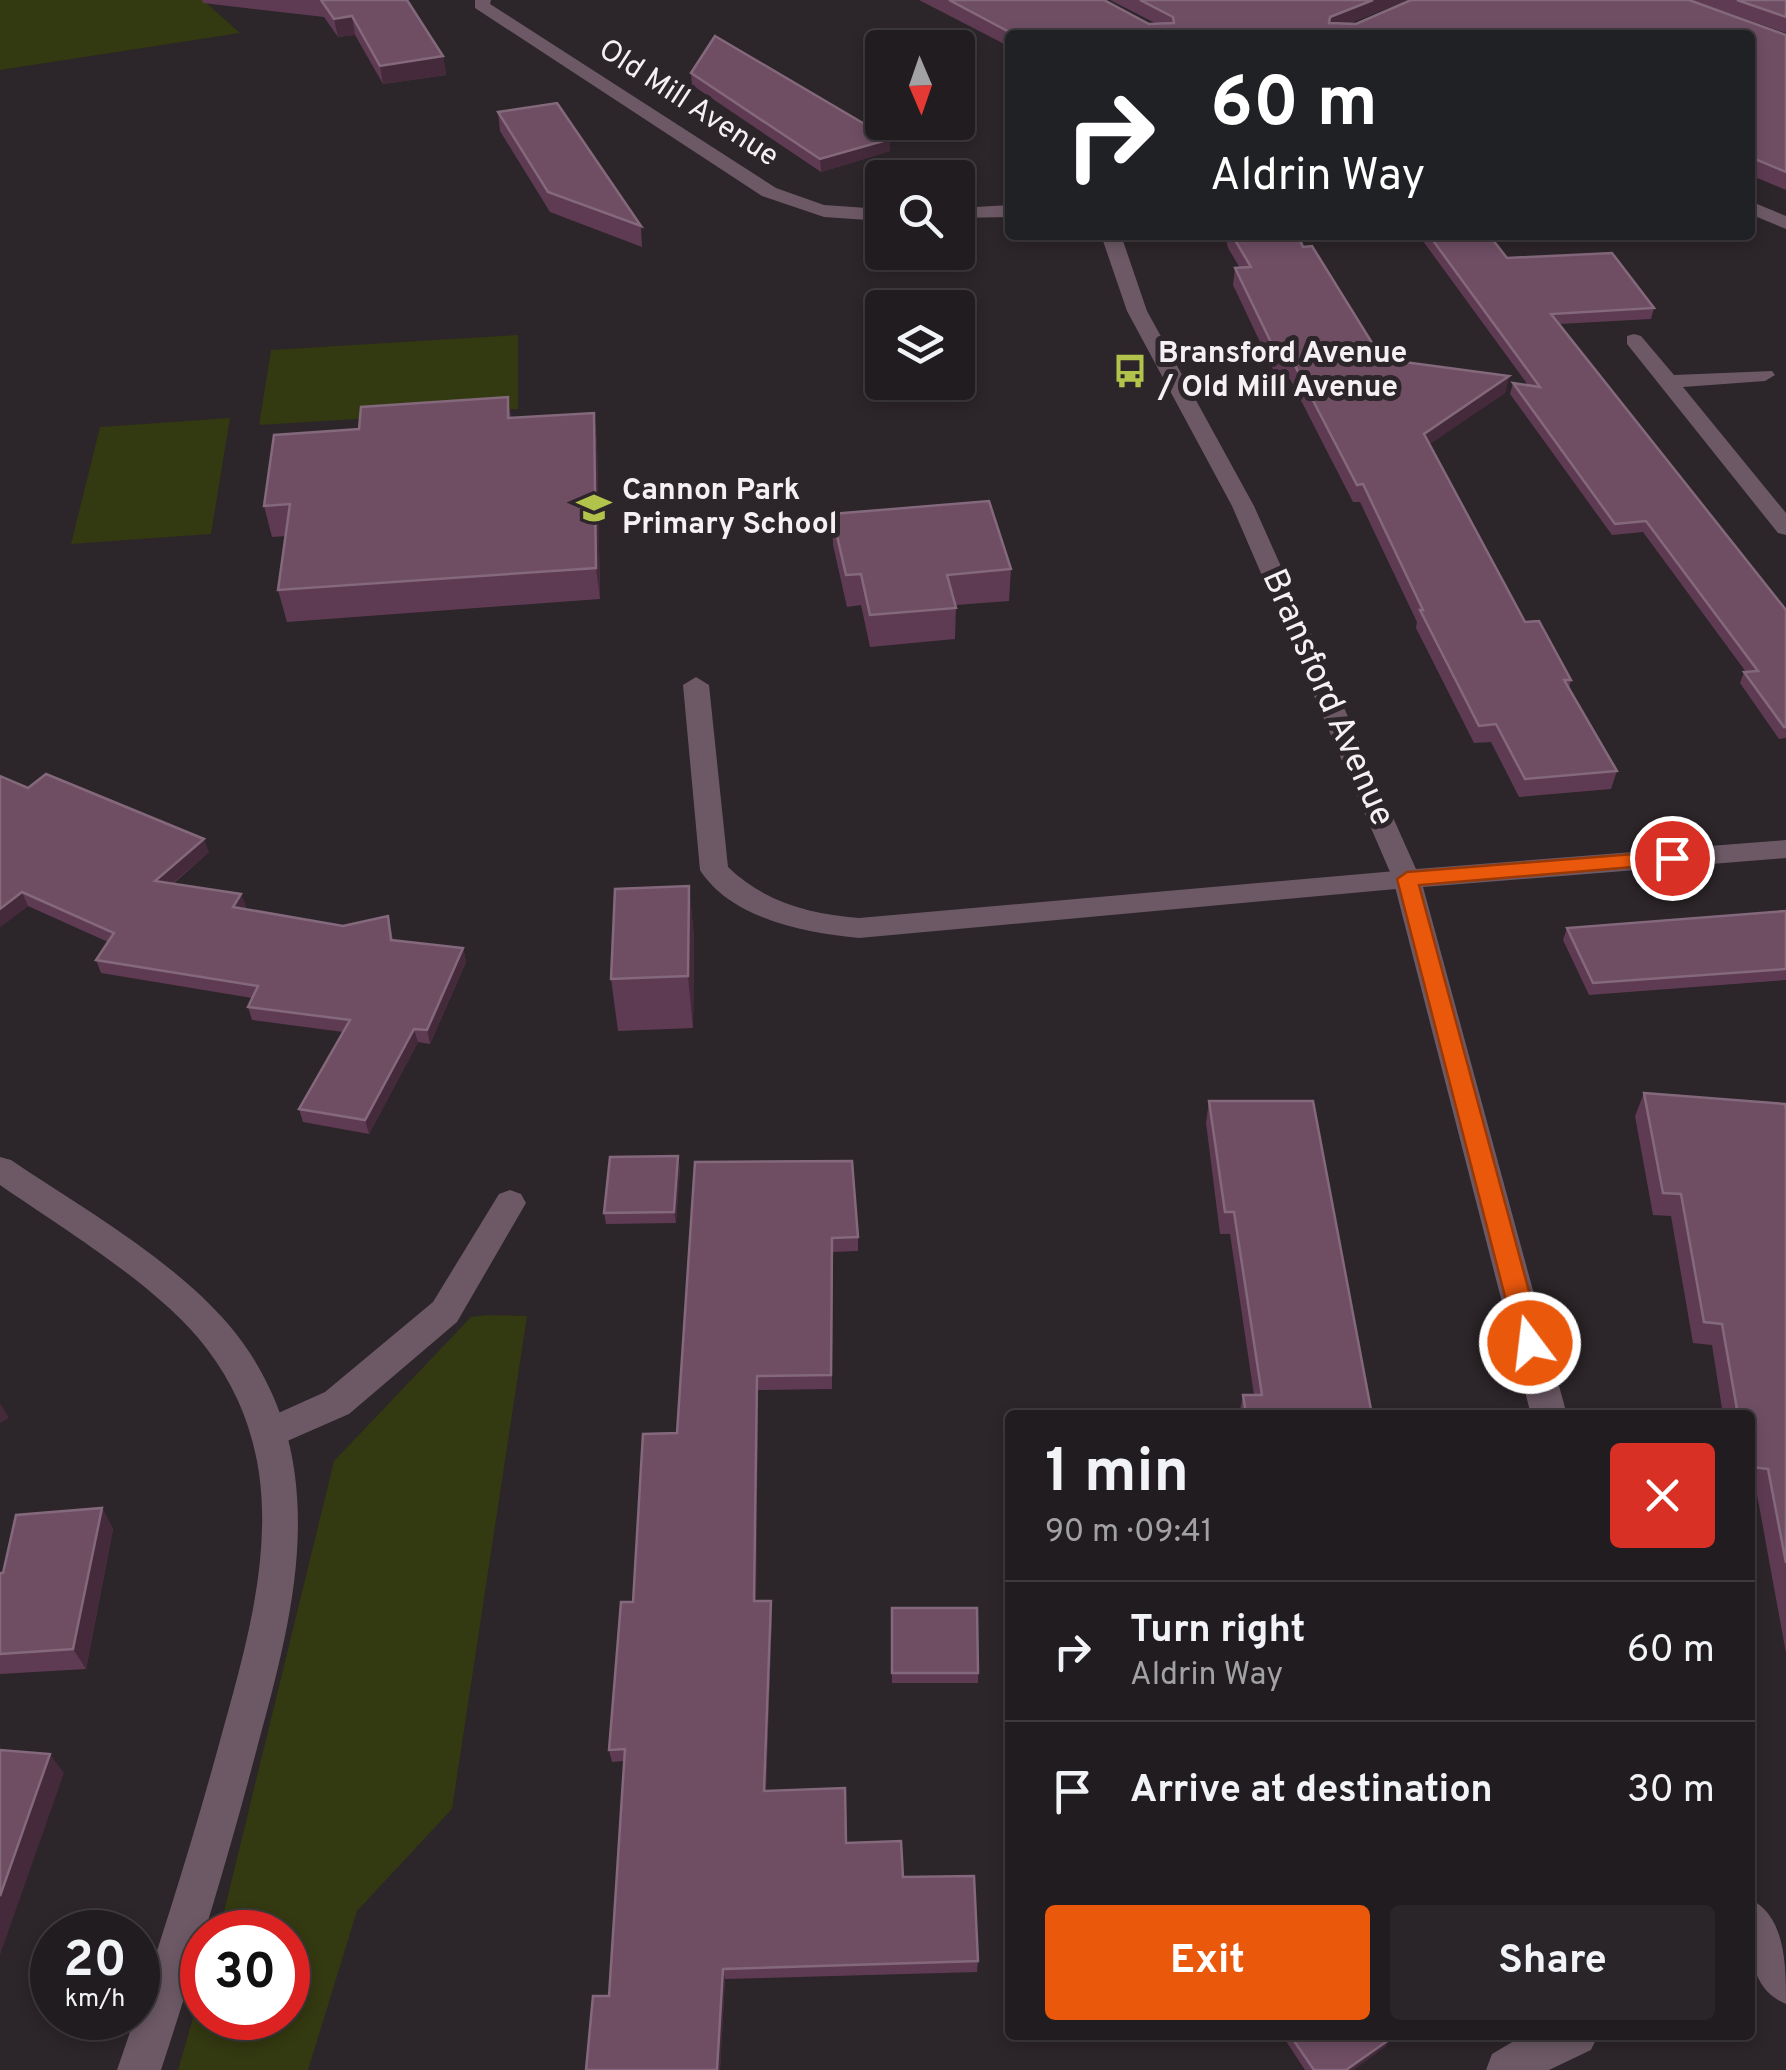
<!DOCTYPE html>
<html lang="en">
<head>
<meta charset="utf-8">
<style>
  :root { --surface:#211c1f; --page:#292528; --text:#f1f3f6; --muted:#a2a1a4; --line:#3e3a3d; --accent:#ea580c }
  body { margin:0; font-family:Overpass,sans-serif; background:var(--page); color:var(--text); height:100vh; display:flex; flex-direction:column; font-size:38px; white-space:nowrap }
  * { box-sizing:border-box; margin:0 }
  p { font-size:32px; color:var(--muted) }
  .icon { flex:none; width:55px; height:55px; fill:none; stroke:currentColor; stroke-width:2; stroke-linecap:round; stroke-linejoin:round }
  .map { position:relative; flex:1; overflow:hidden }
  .details { position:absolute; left:1005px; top:1410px; width:750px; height:630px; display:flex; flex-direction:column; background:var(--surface); border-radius:10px; box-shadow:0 5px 15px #0003,0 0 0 2px var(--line) }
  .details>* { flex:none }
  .hud { position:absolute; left:1005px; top:30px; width:750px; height:210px; border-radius:10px; box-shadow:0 5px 15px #0003,0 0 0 2px var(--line); background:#202124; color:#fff; overflow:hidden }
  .needle { width:65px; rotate:178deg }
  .buttons { position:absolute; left:865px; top:30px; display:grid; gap:20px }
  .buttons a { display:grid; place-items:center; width:110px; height:110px; border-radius:10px; background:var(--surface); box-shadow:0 5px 15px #0003,0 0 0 2px var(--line); font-size:50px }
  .speed { position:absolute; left:30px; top:1910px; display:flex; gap:20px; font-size:50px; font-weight:700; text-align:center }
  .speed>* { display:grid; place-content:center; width:130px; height:130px; border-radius:50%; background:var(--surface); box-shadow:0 5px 15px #0003,0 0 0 2px var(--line); line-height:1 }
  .speed small { font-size:25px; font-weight:400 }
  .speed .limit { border:15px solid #d22; background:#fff; color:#111 }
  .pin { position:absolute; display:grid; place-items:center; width:85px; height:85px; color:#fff; margin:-42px; border:5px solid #fff; border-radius:50%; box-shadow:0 2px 10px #0007 }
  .me { position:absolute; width:110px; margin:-55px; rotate:345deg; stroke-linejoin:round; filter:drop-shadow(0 0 8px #0008) }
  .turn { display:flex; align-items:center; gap:35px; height:210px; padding:0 40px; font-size:45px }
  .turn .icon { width:130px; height:130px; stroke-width:2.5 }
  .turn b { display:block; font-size:70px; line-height:85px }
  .round { display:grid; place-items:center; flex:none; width:105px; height:105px; border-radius:10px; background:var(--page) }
  .overview { display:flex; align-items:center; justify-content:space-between; height:170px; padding:0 40px }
  h1 { font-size:60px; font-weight:700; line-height:75px }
  .cta { display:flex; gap:20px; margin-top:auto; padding:20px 40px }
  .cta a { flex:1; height:115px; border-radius:10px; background:var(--accent); color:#fff; font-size:40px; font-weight:700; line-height:115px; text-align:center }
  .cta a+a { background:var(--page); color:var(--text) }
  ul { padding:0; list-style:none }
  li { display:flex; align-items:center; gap:30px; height:140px; padding:0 40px; border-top:2px solid var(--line) }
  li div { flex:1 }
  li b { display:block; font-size:38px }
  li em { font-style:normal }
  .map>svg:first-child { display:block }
</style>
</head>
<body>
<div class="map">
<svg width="1786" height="2070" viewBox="0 0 1786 2070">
  <rect width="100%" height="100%" fill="#2c2529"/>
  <!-- green -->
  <g fill="#333910">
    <path d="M0 0H203L240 33 0 70Z"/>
    <path d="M518 335V409L259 425 271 350Z"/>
    <path d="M230 418 211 534 71 544 100 427Z"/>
    <path d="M487 1315 527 1316 452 1809 357 1911 308 2070H178L202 1987V2018H288V1932H219L334 1461 471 1317Z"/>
  </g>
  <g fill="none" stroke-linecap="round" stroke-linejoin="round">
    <!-- lane -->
    <g fill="#6c5965" fill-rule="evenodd">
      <path d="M696 677 709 685 728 867C764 902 810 914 859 918L1407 870 1417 872 1421 879 1417 886 1407 888 859 938C806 933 731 919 700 870L683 685Z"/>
      <path d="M510 1190 521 1194 526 1203 457 1322 349 1414 269 1449 256 1445 251 1434 256 1423 325 1392 433 1302 499 1194Z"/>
    </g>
    <!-- street -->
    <g fill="#6c5965" fill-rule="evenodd">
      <path d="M475 0H491L490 4 776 188 824 205 882 209V221L824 217 762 196 475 8Z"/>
      <path d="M1750 201 1786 216V229L1750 214Z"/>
      <path d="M1010 205V217L958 218V208Z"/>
      <path d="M1101 235H1121L1147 311 1254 506 1416 869 1786 840V858L1423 887 1567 1415H1531L1393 879 1232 506 1127 311Z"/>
      <path d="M1634 334 1641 336 1674 375 1772 371 1775 375 1765 381 1683 387 1786 513V535L1778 533 1627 344V336Z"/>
      <path d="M0 1157 11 1160C85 1210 170 1257 229 1325 264 1366 289 1422 295 1476 307 1569 280 1663 256 1752 227 1862 196 1963 161 2070H117C153 1966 188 1857 218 1748 242 1660 272 1565 259 1473 252 1426 235 1386 207 1349 163 1289 62 1228 0 1185Z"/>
      <path d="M1750 1899C1786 1916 1786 1966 1786 2004 1744 1987 1750 1937 1750 1899Z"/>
      <path d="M1524 2035H1598L1591 2050 1549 2070H1486L1492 2054Z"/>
    </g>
  </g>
  <!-- wall -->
  <g fill="#5f3b53">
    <path d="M202 0H407L443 56 446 75 383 84 355 35 338 37 324 17 203 3Z"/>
    <path d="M919 0H1104L1149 24 1155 23 1110 0H1407L1348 24 1786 35V190L1750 175V35H1010V47Z"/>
    <path d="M1691 0H1786V33Z"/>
    <path d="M691 73 890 151 821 172 692 85Z"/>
    <path d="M498 112 641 226 642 247 550 212 500 131Z"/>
    <path d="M1225 235H1298L1303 247 1382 359 1509 376 1505 393 1429 444 1525 622 1571 680 1569 688 1617 771 1611 789 1519 797 1491 742 1474 743 1416 628 1417 622 1360 502H1353L1290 379 1278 380 1233 285 1235 268H1240L1228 248Z"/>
    <path d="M1424 235H1489L1507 258 1654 308 1651 319 1559 324 1786 610V738L1779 739 1740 683 1744 672H1746L1643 532 1612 535 1510 394 1513 383 1528 385 1423 241Z"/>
    <path d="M508 397 511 418 594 413 597 443 600 599 287 622 278 590 286 536 272 537 264 506 359 429Z"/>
    <path d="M832 514 1011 569 1009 601 956 605 955 639 870 647 861 605 847 607 833 545Z"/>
    <path d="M28 788 209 852 173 884 241 894 246 907 244 909 343 926 391 929 393 940 463 948 466 962 430 1044 418 1042 369 1134 303 1122 299 1109 343 1032 252 1020 248 1007 252 998 101 973 96 960 108 942 28 906 0 927Z"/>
    <path d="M689 886 694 938 693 1028 618 1031 611 979Z"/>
    <path d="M1786 911V980L1589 995 1563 940 1567 928Z"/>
    <path d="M1644 1093 1786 1110V1653L1756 1489H1750V1415H1723L1712 1345 1693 1343 1671 1216 1653 1215 1635 1116Z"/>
    <path d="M1209 1101 1372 1415H1239L1243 1395H1254L1230 1234H1220L1206 1123Z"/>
    <path d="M695 1162 858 1237V1251L833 1252 832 1389 758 1390 756 1601H771L772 1614 766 1791 846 1843 903 1877 978 1961 977 1972 725 1979 720 2070H586L609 1996 624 1761 612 1762 609 1750 633 1602 677 1433Z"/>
    <path d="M680 1167 676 1223 606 1224 604 1213Z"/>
    <path d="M102 1508 113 1529 86 1669 0 1674V1573Z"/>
    <path d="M892 1608 978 1673V1683H892Z"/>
    <path d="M1282 2035H1388L1386 2046 1353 2070H1305Z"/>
  </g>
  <!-- shaded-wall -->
  <g fill="#442a3b">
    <path d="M1373 0H1407L1328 32 1330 17Z"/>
    <path d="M352 16 355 35 338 37 334 19Z"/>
    <path d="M443 56 446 75 383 84 380 66Z"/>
    <path d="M890 139V151L821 172 820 159Z"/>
    <path d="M1509 376 1505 393 1420 451 1424 434Z"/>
    <path d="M594 413 597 443 600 599 596 568Z"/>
    <path d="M204 839 209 852 160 894 155 881Z"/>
    <path d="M689 886 694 938 693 1028 688 976Z"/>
    <path d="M22 892 28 906 0 927V909Z"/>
    <path d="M241 894 246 907 237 921 233 907Z"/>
    <path d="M463 948 466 962 430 1044 427 1030Z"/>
    <path d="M414 1029 418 1042 369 1134 365 1120Z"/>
    <path d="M678 1156 680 1167 676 1223 674 1212Z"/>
    <path d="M757 1376 758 1390 756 1614 754 1601Z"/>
    <path d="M0 1403 9 1418 0 1423Z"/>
    <path d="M102 1508 113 1529 86 1669 73 1649Z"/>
    <path d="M771 1601 772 1614 765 1802 764 1791Z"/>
    <path d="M50 1754 64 1773 0 1955V1896Z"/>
    <path d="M723 1969 725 1979 720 2070H717Z"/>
    <path d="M1390 2039 1386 2046 1353 2070H1346Z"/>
  </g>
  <!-- building -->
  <g fill="#6f4e64" stroke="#84687b" stroke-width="2.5">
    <path d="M321 0H407L443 56 380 66 352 16 334 19Z"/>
    <path d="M949 0H1104L1149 24 1174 23 1173 17 1140 0H1373L1330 17 1329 23 1356 24 1411 0H1689L1786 35V172L1750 157V35H1015Z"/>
    <path d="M1737 0H1786V17Z"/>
    <path d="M715 36 890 139 820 159 691 73Z"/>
    <path d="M557 103 641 226 548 192 498 112Z"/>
    <path d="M1232 235H1298L1303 247 1312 246 1382 359 1509 376 1424 434 1525 622 1539 621 1571 680H1564L1617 771 1525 779 1496 724 1479 726 1420 610H1423L1363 484 1357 485 1293 362 1281 363 1235 268 1251 267Z"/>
    <path d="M1429 235H1489L1507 258 1612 253 1654 308 1551 314 1786 610V727H1784L1744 672 1758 671 1646 521 1615 524 1513 383 1540 387Z"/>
    <path d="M508 397V418L594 413 596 568 278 590 290 504 264 506 274 435 359 429 361 407Z"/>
    <path d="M989 501 1011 569 947 575 956 608 870 615 861 574 846 575 832 514Z"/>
    <path d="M46 774 204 839 155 881 241 894 233 907 343 926 388 916 391 940 463 948 427 1030 414 1029 365 1120 299 1109 350 1020 248 1007 258 986 96 960 114 933 22 892 0 909V776L28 788Z"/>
    <path d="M689 886 688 976 611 979 615 889Z"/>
    <path d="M1786 911V969L1593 983 1567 928Z"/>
    <path d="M1644 1093 1785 1104 1786 1110V1563L1768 1469 1750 1467V1415H1738L1722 1324 1704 1322 1681 1194 1663 1193Z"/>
    <path d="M1209 1101H1313L1372 1415H1246L1243 1395H1262L1234 1212H1225Z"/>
    <path d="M678 1156 674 1212 604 1213 610 1157Z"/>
    <path d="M852 1161 858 1237 832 1238 831 1375 757 1376 754 1601H771L764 1791 845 1788 846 1843 901 1841 903 1877 974 1876 978 1961 723 1969 717 2070H586L593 1996H609L625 1749 609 1750 621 1602H633L643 1434 677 1433 695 1162Z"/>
    <path d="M102 1508 73 1649 0 1654V1573H3L16 1515Z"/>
    <path d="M892 1608H977L978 1673H892Z"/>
    <path d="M0 1750 50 1754 0 1896Z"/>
    <path d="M1290 2035H1388L1390 2039 1346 2070H1314Z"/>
  </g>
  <!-- route -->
  <path fill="#ea580c" stroke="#983908" stroke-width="2.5" d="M1672 851 1680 853 1683 858 1680 863 1419 885 1543 1343 1539 1351 1530 1354 1521 1351 1517 1343 1397 879 1407 872Z"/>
  <!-- icons -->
  <defs>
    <g id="bus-bare" transform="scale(2.7)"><path d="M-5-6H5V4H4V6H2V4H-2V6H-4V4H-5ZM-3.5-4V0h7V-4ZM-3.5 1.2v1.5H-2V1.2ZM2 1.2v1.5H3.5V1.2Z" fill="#b2c34c" stroke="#2c2529" stroke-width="2.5" paint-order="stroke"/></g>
    <g id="school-bare" transform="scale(2.7)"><path d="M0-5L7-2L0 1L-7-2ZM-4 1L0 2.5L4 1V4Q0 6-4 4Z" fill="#b2c34c" stroke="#2c2529" stroke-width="2.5" paint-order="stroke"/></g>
  </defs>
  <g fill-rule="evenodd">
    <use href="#bus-bare" x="1130" y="371"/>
    <use href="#school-bare" x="594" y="508"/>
  </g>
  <g text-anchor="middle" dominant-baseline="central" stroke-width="10" stroke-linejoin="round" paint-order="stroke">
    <!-- far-street labels -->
    <g font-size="30" fill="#f5f0f3" stroke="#2c2529">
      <text transform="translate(688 104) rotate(33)">Old Mill Avenue</text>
    </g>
    <!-- far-poi labels -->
    <g font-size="30" font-weight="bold" fill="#f5f0f3" stroke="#2c2529" text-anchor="start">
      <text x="1158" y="354">Bransford Avenue<tspan x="1158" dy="34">/ Old Mill Avenue</tspan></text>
      <text x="622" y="491">Cannon Park<tspan x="622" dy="34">Primary School</tspan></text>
    </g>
    <!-- street labels -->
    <g font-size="35" fill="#f5f0f3" stroke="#2c2529">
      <text transform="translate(1327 698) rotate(66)">Bransford Avenue</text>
    </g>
  </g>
</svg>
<div class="buttons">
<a><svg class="needle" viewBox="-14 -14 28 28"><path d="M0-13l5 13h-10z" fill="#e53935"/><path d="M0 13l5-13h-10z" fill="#a2a1a4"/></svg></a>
<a><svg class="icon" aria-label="search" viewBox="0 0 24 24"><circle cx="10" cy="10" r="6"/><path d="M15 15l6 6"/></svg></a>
<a><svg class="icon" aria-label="layers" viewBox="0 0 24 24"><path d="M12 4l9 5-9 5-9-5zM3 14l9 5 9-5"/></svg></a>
</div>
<div class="speed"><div>20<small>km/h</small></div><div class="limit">30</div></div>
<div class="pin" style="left:1672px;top:858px;background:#d93025"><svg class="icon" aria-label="arrive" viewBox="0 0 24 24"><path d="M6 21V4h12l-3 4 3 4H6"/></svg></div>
<svg class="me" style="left:1530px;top:1343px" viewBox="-20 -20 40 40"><circle r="17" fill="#ea580c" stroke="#fff" stroke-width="3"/><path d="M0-11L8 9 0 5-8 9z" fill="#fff"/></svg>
<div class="hud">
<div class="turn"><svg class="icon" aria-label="right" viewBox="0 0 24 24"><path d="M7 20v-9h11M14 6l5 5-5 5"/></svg><div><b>60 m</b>Aldrin Way</div></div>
</div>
<section class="details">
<div class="overview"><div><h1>1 min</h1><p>90 m · 09:41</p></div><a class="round" style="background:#d93025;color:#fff"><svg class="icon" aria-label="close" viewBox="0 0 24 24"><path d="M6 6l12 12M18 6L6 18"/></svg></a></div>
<ul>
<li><svg class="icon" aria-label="right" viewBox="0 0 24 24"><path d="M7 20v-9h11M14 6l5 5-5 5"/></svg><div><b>Turn right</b><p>Aldrin Way</p></div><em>60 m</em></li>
<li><svg class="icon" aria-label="arrive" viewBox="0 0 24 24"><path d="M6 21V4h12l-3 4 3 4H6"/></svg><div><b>Arrive at destination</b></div><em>30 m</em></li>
</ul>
<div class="cta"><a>Exit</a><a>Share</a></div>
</section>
</div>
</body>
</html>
